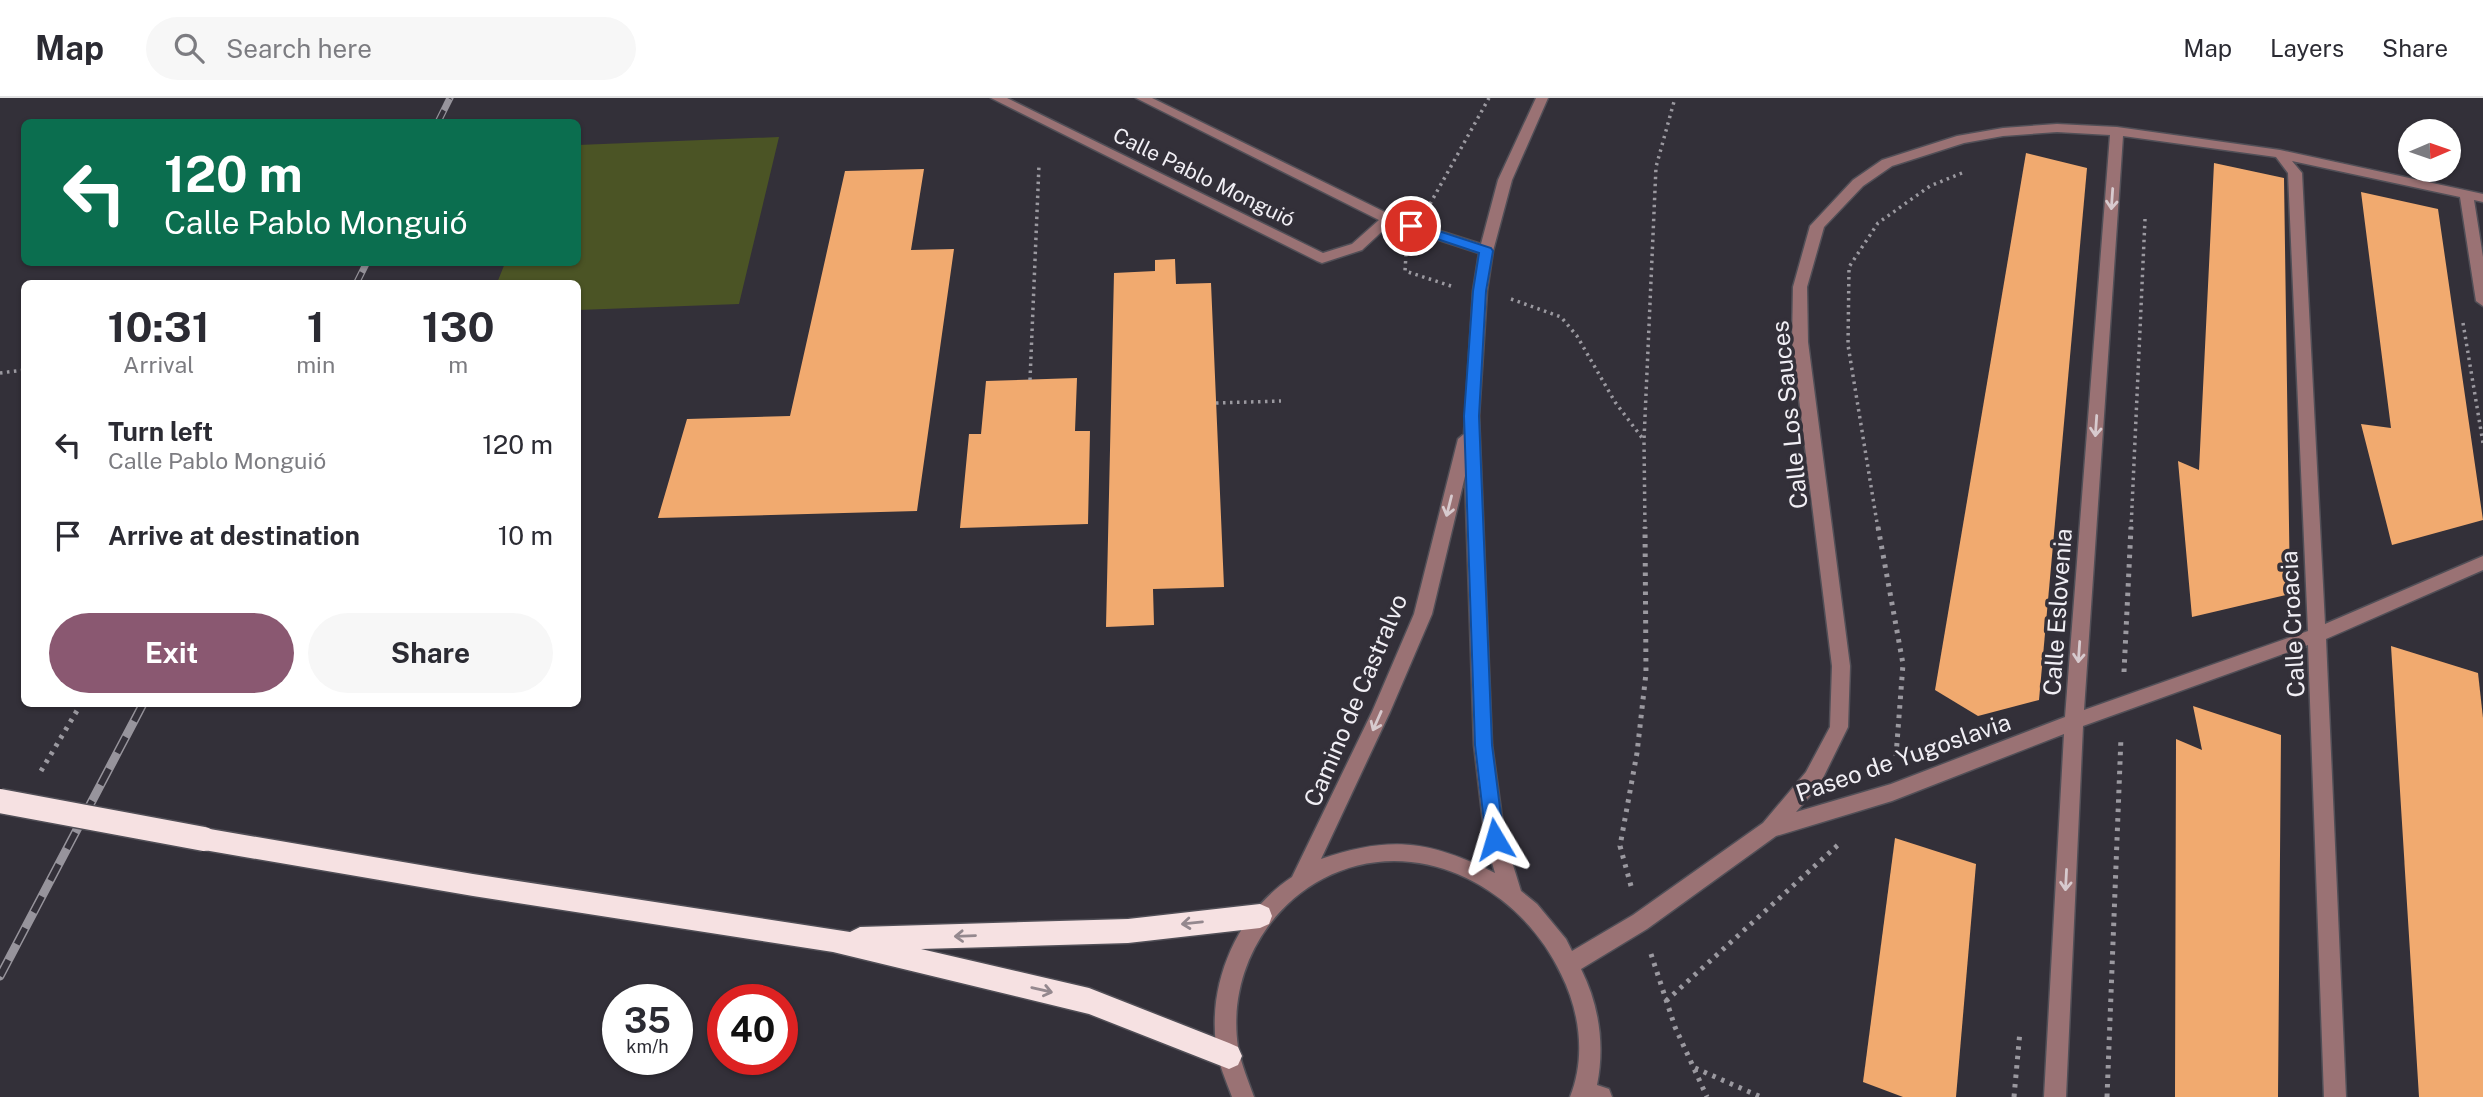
<!DOCTYPE html>
<html lang="en">
<head>
<meta charset="utf-8">
<style>
  :root { --surface:#fff; --page:#f7f7f7; --text:#2b2b33; --muted:#7c7c81; --line:#e1e1e2; --accent:#8a5871 }
  body { margin:0; font-family:"Public Sans",sans-serif; background:var(--page); color:var(--text); height:100vh; display:flex; flex-direction:column; font-size:26px; white-space:nowrap }
  * { box-sizing:border-box; margin:0 }
  p { font-size:23px; color:var(--muted) }
  .icon { flex:none; width:38px; height:38px; fill:none; stroke:currentColor; stroke-width:2; stroke-linecap:round; stroke-linejoin:round }
  .map { position:relative; flex:1; overflow:hidden }
  .details { position:absolute; left:21px; top:182px; width:560px; height:427px; display:flex; flex-direction:column; background:var(--surface); border-radius:10px; box-shadow:0 2px 5px #0004 }
  .details>* { flex:none }
  .banner { position:absolute; left:21px; top:21px; width:560px; height:147px; border-radius:10px; box-shadow:0 2px 5px #0004; background:#0b6e4f; color:#fff; overflow:hidden }
  .needle { width:46px; rotate:88deg }
  .controls { position:absolute; left:2398px; top:21px; display:grid; gap:14px }
  .controls a { display:grid; place-items:center; width:63px; height:63px; border-radius:50%; background:var(--surface); box-shadow:0 2px 5px #0004; font-size:35px }
  .speed { position:absolute; left:602px; top:886px; display:flex; gap:14px; font-size:35px; font-weight:700; text-align:center }
  .speed>* { display:grid; place-content:center; width:91px; height:91px; border-radius:50%; background:var(--surface); box-shadow:0 2px 5px #0004; line-height:1 }
  .speed small { font-size:18px; font-weight:400 }
  .speed .limit { border:10px solid #d22; background:#fff; color:#111 }
  .pin { position:absolute; display:grid; place-items:center; width:60px; height:60px; color:#fff; margin:-30px; border:4px solid #fff; border-radius:50%; box-shadow:0 2px 7px #0007 }
  .me { position:absolute; width:77px; margin:-38px; rotate:353deg; stroke-linejoin:round; filter:drop-shadow(0 0 5px #0008) }
  .turn { display:flex; align-items:center; gap:24px; height:147px; padding:0 28px; font-size:32px }
  .turn .icon { width:91px; height:91px; stroke-width:2.5 }
  .turn b { display:block; font-size:49px; line-height:60px }
  .eta { display:flex; justify-content:space-evenly; align-items:center; height:119px; text-align:center }
  .eta b { font-size:42px; font-weight:700; line-height:49px }
  .cta { display:flex; gap:14px; margin-top:auto; padding:14px 28px }
  .cta a { flex:1; height:80px; border-radius:42px; background:var(--accent); color:#fff; font-size:28px; font-weight:700; line-height:80px; text-align:center }
  .cta a+a { background:var(--page); color:var(--text) }
  ul { padding:0; list-style:none }
  li { display:flex; align-items:center; gap:21px; height:91px; padding:0 28px }
  li div { flex:1 }
  li b { display:block; font-size:26px }
  li em { font-style:normal }
  header { display:flex; align-items:center; gap:42px; box-sizing:border-box; height:98px; padding:0 35px; background:var(--surface); border-bottom:2px solid var(--line) }
  header strong { font-size:33px }
  nav { display:flex; gap:38px; margin-inline-start:auto; font-size:24px }
  .search { width:490px; height:63px; background:var(--page); display:flex; align-items:center; gap:18px; box-sizing:border-box; padding:0 24px; border-radius:38px; color:var(--muted); font-size:26px }
  .map>svg:first-child { display:block }
</style>
</head>
<body>
<header>
<strong>Map</strong>
<div class="search"><svg class="icon" aria-label="search" viewBox="0 0 24 24"><circle cx="10" cy="10" r="6"/><path d="M15 15l6 6"/></svg>Search here</div>
<nav><a>Map</a><a>Layers</a><a>Share</a></nav>
</header>
<div class="map">
<svg width="2483" height="999" viewBox="0 0 2483 999">
  <rect width="100%" height="100%" fill="#333039"/>
  <!-- green -->
  <path fill="#4b5425" d="M779 39 739 206 578 212V186L497 185 505 165 578 164V47Z"/>
  <!-- building -->
  <g fill="#f1aa6f">
    <path d="M2026 55 2087 70 2039 602 1978 618 1935 592Z"/>
    <path d="M2214 65 2284 80 2290 496 2192 519 2178 363 2199 372Z"/>
    <path d="M924 71 911 152 954 151 917 413 658 420 687 321 790 318 845 73Z"/>
    <path d="M2361 94 2438 111 2483 422 2392 447 2361 326 2391 330Z"/>
    <path d="M1175 161 1176 186 1211 185 1224 489 1153 491 1154 527 1106 529 1114 175 1155 173V162Z"/>
    <path d="M1077 280 1075 333H1090L1088 426 960 430 969 336H981L986 283Z"/>
    <path d="M2391 548 2478 575 2483 620V999H2419Z"/>
    <path d="M2193 608 2281 637 2278 999H2175L2176 641 2202 652Z"/>
    <path d="M1895 740 1976 766 1956 999H1903L1863 984Z"/>
  </g>
  <g fill="none" stroke-linecap="round" stroke-linejoin="round">
    <!-- minor casing -->
    <g stroke="#514f57" stroke-width="3">
      <path id="minor" d="M991 0H1007L1323 155 1352 146 1379 122 1136 0H1152L1393 118 1481 146 1498 82 1536 0H1548L1512 82 1493 153 1487 193 1479 318 1492 647 1505 741 1521 793 1537 806 1566 841 1572 853 1633 817 1763 725 1806 674 1830 629 1832 568 1792 244 1793 189 1810 128 1853 82 1882 62 1957 38 2003 30 2057 26 2117 29 2280 52 2483 96V104L2474 102 2483 159V208L2476 203 2460 99 2292 63 2302 75 2325 526 2483 458V472L2326 541 2346 999H2324L2308 547 2083 628 2066 999H2044L2064 636 1892 703 1776 738 1647 831 1581 871C1599 907 1605 947 1597 987L1609 991 1612 999H1570C1586 959 1580 914 1561 876 1534 818 1476 771 1411 764 1307 753 1223 847 1238 949 1241 966 1248 982 1254 999H1232C1226 982 1218 966 1216 947 1208 882 1238 815 1292 779L1372 614 1414 516 1458 341 1464 336 1473 193 1479 155 1390 126 1362 152 1322 165 1317 163ZM2057 34 2110 37 2065 619 1891 686 1796 714 1820 686 1848 629 1850 568 1808 244 1807 189 1824 129 1863 88 1892 68 1964 45 2003 38ZM2123 38 2276 59 2288 75 2308 533 2084 612ZM1465 378 1474 647 1485 741 1495 775C1430 743 1391 737 1321 761L1390 614 1432 516Z"/>
    </g>
    <!-- highway casing -->
    <g stroke="#514f57" stroke-width="3">
      <path id="highway" d="M204 730 473 776 850 834 860 829 1128 821 1260 806 1269 810 1272 818 1269 826 1260 830 1128 845 921 851 1089 890 1229 945 1238 949 1242 958 1238 967 1229 971 1089 916 833 854 473 798 204 752 196 749 192 741 196 733Z"/>
    </g>
    <!-- path-far1 -->
    <g stroke="#9b99a0" stroke-width="3.5" stroke-dasharray="2.5 4.5" stroke-linecap="butt">
      <path d="M1430 106 1489 0"/>
      <path d="M1406 156 1405 173 1451 188"/>
      <path d="M1511 201 1561 219 1577 238 1615 304 1643 341"/>
      <path d="M2463 225 2483 345"/>
      <path d="M0 275 24 272"/>
      <path d="M1030 282 1039 67"/>
      <path d="M1216 305 1281 303"/>
      <path d="M1645 431 1644 342 1656 69 1675 0"/>
      <path d="M1878 431 1848 247 1849 169 1878 125 1930 88 1962 75"/>
      <path d="M2131 431 2145 121"/>
    </g>
    <!-- path -->
    <g stroke="#9b99a0" stroke-width="5" stroke-dasharray="3.5 6" stroke-linecap="butt">
      <path d="M1878 429 1903 566 1896 658"/>
      <path d="M2124 574 2131 429"/>
      <path d="M41 673 81 606"/>
      <path d="M1631 788 1620 748 1637 655 1646 575 1645 429"/>
      <path d="M1651 856 1675 929 1707 999"/>
      <path d="M1666 903 1839 746"/>
      <path d="M1695 970 1761 999"/>
      <path d="M2014 999 2020 933"/>
      <path d="M2107 999 2121 639"/>
    </g>
    <!-- minor -->
    <use href="#minor" fill="#9a7274" fill-rule="evenodd"/>
    <!-- highway -->
    <use href="#highway" fill="#f6e1e2" fill-rule="evenodd"/>
    <!-- rail-far1 casing -->
    <g stroke="#97949c" stroke-width="7">
      <g id="rail-far1">
        <path d="M438 24 450 0"/>
        <path d="M356 186 367 164"/>
      </g>
    </g>
    <!-- rail casing -->
    <g stroke="#97949c" stroke-width="9">
      <path id="rail" d="M0 878 143 606"/>
    </g>
    <!-- rail-far1 -->
    <use href="#rail-far1" stroke="#333039" stroke-width="4.5" stroke-dasharray="13" stroke-linecap="butt"/>
    <!-- rail -->
    <use href="#rail" stroke="#333039" stroke-width="6" stroke-dasharray="18" stroke-linecap="butt"/>
    <!-- highway-bridge casing -->
    <g stroke="#514f57" stroke-width="27" stroke-linecap="butt">
      <path id="highway-bridge" d="M0 703 204 741"/>
    </g>
    <!-- highway-bridge -->
    <use href="#highway-bridge" stroke="#f6e1e2" stroke-width="24"/>
  </g>
  <!-- one-way arrows -->
  <defs><path id="oneway-shaft" d="M-6 0H5M1.5-3L5.5 0L1.5 3" fill="none" stroke-width="1.6" stroke-linecap="round" stroke-linejoin="round" transform="scale(1.75)"/></defs>
  <g stroke="#d7cace">
    <use href="#oneway-shaft" transform="translate(2112 101) rotate(94)"/>
    <use href="#oneway-shaft" transform="translate(2096 328) rotate(94)"/>
    <use href="#oneway-shaft" transform="translate(1449 408) rotate(104)"/>
    <use href="#oneway-shaft" transform="translate(2079 554) rotate(94)"/>
    <use href="#oneway-shaft" transform="translate(1377 623) rotate(114)"/>
    <use href="#oneway-shaft" transform="translate(2066 782) rotate(93)"/>
  </g>
  <g stroke="#94888e">
    <use href="#oneway-shaft" transform="translate(1192 825) rotate(174)"/>
    <use href="#oneway-shaft" transform="translate(965 838) rotate(178)"/>
    <use href="#oneway-shaft" transform="translate(1042 892) rotate(13)"/>
  </g>
  <!-- route -->
  <path fill="#1a73e8" stroke="#114b97" stroke-width="2" d="M1411 124 1491 150 1493 153 1486 193 1479 318 1492 647 1504 741 1501 746 1495 749 1488 746 1486 741 1475 647 1464 318 1473 193 1479 155 1407 131 1405 128Z"/>
  <g text-anchor="middle" dominant-baseline="central" stroke-width="7" stroke-linejoin="round" paint-order="stroke">
    <!-- far-street labels -->
    <g font-size="21" fill="#f1eff5" stroke="#333039">
      <text transform="translate(1204 79) rotate(26)">Calle Pablo Monguió</text>
    </g>
    <!-- street labels -->
    <g font-size="24" fill="#f1eff5" stroke="#333039">
      <text transform="translate(1789 317) rotate(-96)">Calle Los Sauces</text>
      <text transform="translate(2057 514) rotate(-86)">Calle Eslovenia</text>
      <text transform="translate(2292 526) rotate(-93)">Calle Croacia</text>
      <text transform="translate(1355 602) rotate(-67)">Camino de Castralvo</text>
      <text transform="translate(1903 659) rotate(-19)">Paseo de Yugoslavia</text>
    </g>
  </g>
</svg>
<div class="controls">
<a><svg class="needle" viewBox="-14 -14 28 28"><path d="M0-13l5 13h-10z" fill="#e53935"/><path d="M0 13l5-13h-10z" fill="#7c7c81"/></svg></a>
</div>
<div class="speed"><div>35<small>km/h</small></div><div class="limit">40</div></div>
<div class="pin" style="left:1411px;top:128px;background:#d93025"><svg class="icon" aria-label="arrive" viewBox="0 0 24 24"><path d="M6 21V4h12l-3 4 3 4H6"/></svg></div>
<svg class="me" style="left:1495px;top:741px" viewBox="-20 -20 40 40"><path d="M0-17L14 15 0 8-14 15z" fill="#1a73e8" stroke="#fff" stroke-width="4"/></svg>
<div class="banner">
<div class="turn"><svg class="icon" aria-label="left" viewBox="0 0 24 24"><path d="M17 20v-9H6M10 6l-5 5 5 5"/></svg><div><b>120 m</b>Calle Pablo Monguió</div></div>
</div>
<section class="details">
<div class="eta">
<div><b>10:31</b><p>Arrival</p></div>
<div><b>1</b><p>min</p></div>
<div><b>130</b><p>m</p></div>
</div>
<ul>
<li><svg class="icon" aria-label="left" viewBox="0 0 24 24"><path d="M17 20v-9H6M10 6l-5 5 5 5"/></svg><div><b>Turn left</b><p>Calle Pablo Monguió</p></div><em>120 m</em></li>
<li><svg class="icon" aria-label="arrive" viewBox="0 0 24 24"><path d="M6 21V4h12l-3 4 3 4H6"/></svg><div><b>Arrive at destination</b></div><em>10 m</em></li>
</ul>
<div class="cta"><a>Exit</a><a>Share</a></div>
</section>
</div>
</body>
</html>
